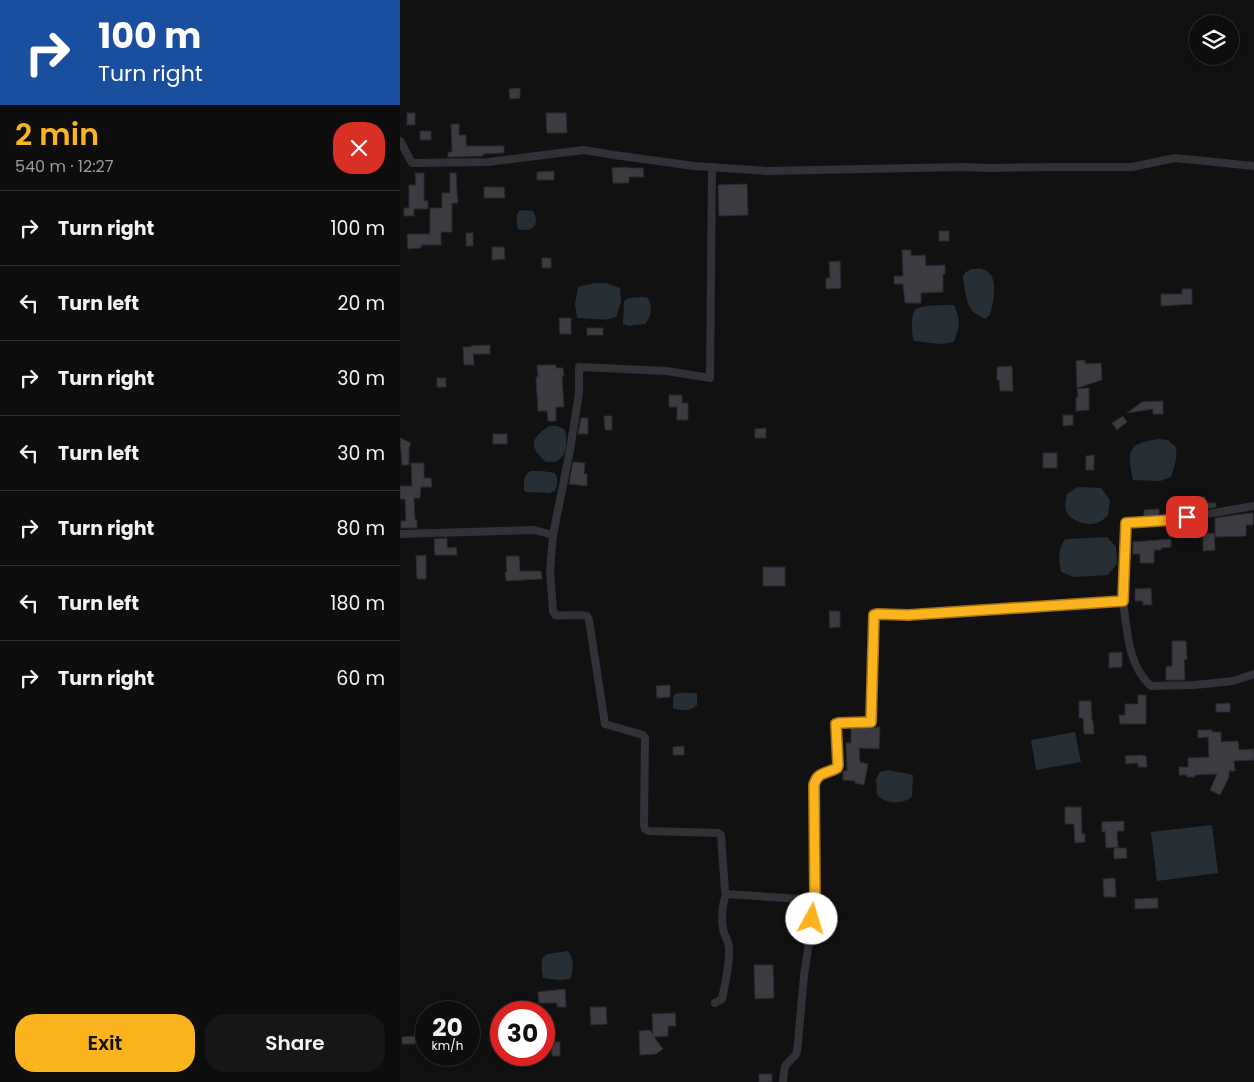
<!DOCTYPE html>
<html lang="en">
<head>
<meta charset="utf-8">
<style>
  :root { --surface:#0d0d0e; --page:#161617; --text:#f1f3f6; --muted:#9a9c9e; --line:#2d2d2e; --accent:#fcb41e }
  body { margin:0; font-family:Poppins,sans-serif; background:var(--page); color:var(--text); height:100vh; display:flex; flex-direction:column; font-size:19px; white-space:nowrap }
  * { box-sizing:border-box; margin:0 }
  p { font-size:16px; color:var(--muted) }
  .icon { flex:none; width:28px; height:28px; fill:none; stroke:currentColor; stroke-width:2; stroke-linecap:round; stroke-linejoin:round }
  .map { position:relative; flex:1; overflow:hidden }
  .details { display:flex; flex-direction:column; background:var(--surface); width:400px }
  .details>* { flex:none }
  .hud { background:#1a4fa0; color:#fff; overflow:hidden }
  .fabs { position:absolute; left:789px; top:15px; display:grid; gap:10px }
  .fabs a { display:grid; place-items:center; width:50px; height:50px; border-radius:50%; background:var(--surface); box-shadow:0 2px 8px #0003,0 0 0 1px var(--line); font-size:25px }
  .speed { position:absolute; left:15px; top:1001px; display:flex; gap:10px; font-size:25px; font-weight:700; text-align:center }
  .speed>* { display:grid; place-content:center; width:65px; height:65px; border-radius:50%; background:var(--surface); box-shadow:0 2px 8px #0003,0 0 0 1px var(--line); line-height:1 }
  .speed small { font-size:12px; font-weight:400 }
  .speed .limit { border:8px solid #d22; background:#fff; color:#111 }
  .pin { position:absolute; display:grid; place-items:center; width:42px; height:42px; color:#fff; margin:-21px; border-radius:10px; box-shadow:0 2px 8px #0006 }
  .me { position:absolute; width:55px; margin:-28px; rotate:6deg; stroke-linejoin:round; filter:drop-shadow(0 0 4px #0008) }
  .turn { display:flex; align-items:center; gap:18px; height:105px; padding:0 15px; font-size:22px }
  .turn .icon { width:65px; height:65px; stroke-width:2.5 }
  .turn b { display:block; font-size:35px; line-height:42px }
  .round { display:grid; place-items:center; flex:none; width:52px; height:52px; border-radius:20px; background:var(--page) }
  .summary { display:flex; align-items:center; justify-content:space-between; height:85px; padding:0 15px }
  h1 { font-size:30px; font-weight:600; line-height:38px; color:var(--accent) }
  .button { display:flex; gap:10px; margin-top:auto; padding:10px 15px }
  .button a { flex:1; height:58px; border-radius:20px; background:var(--accent); color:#111; font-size:20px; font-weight:600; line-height:58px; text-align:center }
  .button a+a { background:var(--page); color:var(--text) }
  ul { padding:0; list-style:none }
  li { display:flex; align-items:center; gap:15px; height:75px; padding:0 15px; border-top:1px solid var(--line) }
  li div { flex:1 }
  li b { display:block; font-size:19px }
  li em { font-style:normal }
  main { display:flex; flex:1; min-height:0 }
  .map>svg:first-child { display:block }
</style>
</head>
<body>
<main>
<section class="details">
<div class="hud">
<div class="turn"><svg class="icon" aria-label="right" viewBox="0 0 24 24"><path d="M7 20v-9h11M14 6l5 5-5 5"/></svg><div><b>100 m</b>Turn right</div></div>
</div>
<div class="summary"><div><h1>2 min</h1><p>540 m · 12:27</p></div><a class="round" style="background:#d93025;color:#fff"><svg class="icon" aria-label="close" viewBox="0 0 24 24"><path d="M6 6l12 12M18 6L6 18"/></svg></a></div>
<ul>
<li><svg class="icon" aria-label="right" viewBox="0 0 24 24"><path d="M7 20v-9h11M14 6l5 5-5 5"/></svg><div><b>Turn right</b></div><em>100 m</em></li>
<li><svg class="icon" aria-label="left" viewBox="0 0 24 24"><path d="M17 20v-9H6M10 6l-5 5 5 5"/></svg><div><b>Turn left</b></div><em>20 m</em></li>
<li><svg class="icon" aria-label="right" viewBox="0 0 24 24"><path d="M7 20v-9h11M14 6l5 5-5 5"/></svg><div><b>Turn right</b></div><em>30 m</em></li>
<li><svg class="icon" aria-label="left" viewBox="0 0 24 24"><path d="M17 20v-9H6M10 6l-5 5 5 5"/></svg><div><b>Turn left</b></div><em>30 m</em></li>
<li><svg class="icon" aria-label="right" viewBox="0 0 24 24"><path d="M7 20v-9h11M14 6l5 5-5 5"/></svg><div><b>Turn right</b></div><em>80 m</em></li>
<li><svg class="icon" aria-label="left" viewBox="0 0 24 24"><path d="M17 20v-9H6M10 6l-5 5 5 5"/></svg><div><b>Turn left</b></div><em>180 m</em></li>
<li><svg class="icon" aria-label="right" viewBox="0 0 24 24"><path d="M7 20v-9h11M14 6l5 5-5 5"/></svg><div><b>Turn right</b></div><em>60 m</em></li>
</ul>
<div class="button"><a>Exit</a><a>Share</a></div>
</section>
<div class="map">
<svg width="854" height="1082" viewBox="0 0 854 1082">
  <rect width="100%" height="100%" fill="#111112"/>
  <!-- water -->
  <g fill="#262f36">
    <path d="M124 210 133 211C141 225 132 233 118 229 117 223 115 216 119 211Z"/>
    <path d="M572 269C576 269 581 268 584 270 600 274 593 304 590 315L585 319C580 316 574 314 571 309 566 303 564 284 563 276L566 272Z"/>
    <path d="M195 283H206L220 288 221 302 216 317C204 322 190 318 177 318L175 304 178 287Z"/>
    <path d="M242 297 248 298C252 307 252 316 245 324L228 326 223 324 224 301 228 298Z"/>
    <path d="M554 305C561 322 560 325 554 342L542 344 514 341C512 336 512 331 512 325 512 321 512 314 515 310 521 304 546 305 554 305Z"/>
    <path d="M150 426H157L164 429C168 438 168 455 158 460 154 463 150 461 146 462 142 458 137 454 135 449 131 438 142 430 150 426Z"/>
    <path d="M759 439 768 440C769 441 774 445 775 446 779 455 774 468 771 477L760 481 733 480C727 451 727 443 759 439Z"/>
    <path d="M131 471H142L155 473C158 479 158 484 155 491L149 493 126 492 124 490C124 483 123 474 131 471Z"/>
    <path d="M678 487 701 488 710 500 708 515C706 517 702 521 699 522 693 525 685 524 679 522 665 516 663 508 667 494Z"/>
    <path d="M707 537 716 547 717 564 708 575 674 577 661 572C659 559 657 552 665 539Z"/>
    <path d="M280 693H293L297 694V705C290 712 282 711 273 708V697L275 694Z"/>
    <path d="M675 732 681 762 636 770 631 740Z"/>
    <path d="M488 770 513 775 512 797C501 805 487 804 477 795L476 779 480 772Z"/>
    <path d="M812 825 818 873 757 881 751 832Z"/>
    <path d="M168 951C174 958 174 971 170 979L159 980 143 978C139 950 144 955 168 951Z"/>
  </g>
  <!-- building -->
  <g fill="#3b3c42" stroke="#2a2a2e">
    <path d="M120 88V98L110 99 109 89Z"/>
    <rect x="7" y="113" width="8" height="12"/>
    <path d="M146 113H166L167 133H147Z"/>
    <path d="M51 124H59V135H66V146H104V153L83 154V156L48 157V152H52Z"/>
    <rect x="20" y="131" width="11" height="9"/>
    <path d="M228 167V168H243L244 177H229V183H213L212 168Z"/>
    <path d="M154 171V180H137V172Z"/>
    <path d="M15 173H24V201H28V209H14V216H4V208H9V185H16Z"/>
    <path d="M50 173H56L57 193 58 203H52V232H41V245H21V248L8 249 7 234H30V208H42V193H50Z"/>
    <path d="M347 184 348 215 319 216 318 185Z"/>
    <path d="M84 187H104L105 198H84Z"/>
    <rect x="539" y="231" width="10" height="10"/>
    <rect x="66" y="233" width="7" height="13"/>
    <path d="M92 247H104L105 259 92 260Z"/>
    <path d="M502 250H511V256L525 255 526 266 545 265V274H543V292L521 293V303H505L503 284H494V276H503Z"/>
    <rect x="142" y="258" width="9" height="10"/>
    <path d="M440 261 441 288 426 289V278H430L429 262Z"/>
    <path d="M782 289H792V304L761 306V294H782Z"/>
    <path d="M159 318H171V334H160Z"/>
    <rect x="187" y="328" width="16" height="7"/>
    <path d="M90 345V354H73L74 365H64L63 347H71V346Z"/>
    <path d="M685 360V364L701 363 702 380 677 388 676 361Z"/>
    <path d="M137 365H156V368H163L164 376H162L164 407H156V421H148L147 411H138L136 377H138Z"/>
    <path d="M612 366 613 391H600L599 380H597V367Z"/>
    <rect x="37" y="378" width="9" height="9"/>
    <path d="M689 388V410L676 411V397H678L677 389Z"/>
    <path d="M269 395H282V403H288V420H277V407H269Z"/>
    <path d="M763 401V414H753V409L727 413 742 402Z"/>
    <path d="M663 415H673V425L663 426Z"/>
    <path d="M204 416H212V430H205Z"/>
    <path d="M723 416 727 422 717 430 712 423Z"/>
    <path d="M181 418H188V434H178Z"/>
    <path d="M366 428V438H355V429Z"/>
    <rect x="93" y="434" width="14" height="10"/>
    <path d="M0 438 11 443 9 448V465H2Z"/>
    <rect x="643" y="453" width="14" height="15"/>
    <path d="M694 455V470H686V456Z"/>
    <path d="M173 462 185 463 184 474H187V486L169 484Z"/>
    <path d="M11 463H24V478H31L32 487H21L20 498H14L15 520H17V528H1V521H6L5 499H0V486H12Z"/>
    <path d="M805 497V503H816V507L804 509H785V500L793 499V498Z"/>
    <path d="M759 509V515L744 516V510Z"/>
    <path d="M853 513V525H846V536L815 537V518L843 514Z"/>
    <path d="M769 527H781V536L769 537Z"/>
    <path d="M814 533 815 550 803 551V534Z"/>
    <path d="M47 538V548L56 547 57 555H35L34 539Z"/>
    <path d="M771 539V547L761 548V550H754V563H740V554H733V542Z"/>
    <path d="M26 555V579H17L16 556Z"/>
    <path d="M106 556H119L120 571H141L142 579 106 581 105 572H107Z"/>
    <rect x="363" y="567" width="22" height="19"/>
    <path d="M751 588 752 605H743V601H735V589Z"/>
    <path d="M429 611H440V627L430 628Z"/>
    <path d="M772 641H786L787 659 784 660 785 680H766V667L772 666Z"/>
    <path d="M722 652V667L709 668V653Z"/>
    <path d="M270 685V697L257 698 256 686Z"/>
    <path d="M738 695H746V724H720L719 715H725V704H738Z"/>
    <path d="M679 701H691L692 721H693L694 734H684L683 718H679Z"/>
    <path d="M830 703V712H816V704Z"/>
    <path d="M480 727 479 749 459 748 460 762 468 764 464 785 455 783V781L443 780V771H447L446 743H451V728Z"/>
    <path d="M798 730H812V732H821V742L838 741 839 750 854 749V760L834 761 835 771H829V777L820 795 810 790 817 774 795 775V777H787V775H779V767H788V758L809 757 808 737 798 738Z"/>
    <path d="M284 746V755H273V747Z"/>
    <path d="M741 755 746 756 747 767H738V763L726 764 725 756Z"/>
    <path d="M665 807H681L682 834H685V842L675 843 674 824H665Z"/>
    <path d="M724 821V831H717L718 847 706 848 705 831 702 832V822Z"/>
    <path d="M714 848H726L727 858 714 859Z"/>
    <path d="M715 878 716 897H704L703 879Z"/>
    <path d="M758 898V908L735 909V899Z"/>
    <path d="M354 965H373L374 998 355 999Z"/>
    <path d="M165 989 166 1007H157V1003H139L138 992Z"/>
    <path d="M190 1007H206L207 1024 191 1025Z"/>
    <path d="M275 1013 276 1026H268V1036L254 1037 263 1049 256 1054 240 1055 239 1031 250 1030 253 1035 252 1014Z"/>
    <path d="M16 1036V1044H2V1037Z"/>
    <path d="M151 1042H160V1056H152Z"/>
    <rect x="359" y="1074" width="13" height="8"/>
  </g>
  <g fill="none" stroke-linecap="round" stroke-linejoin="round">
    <!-- minor -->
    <g stroke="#313237" stroke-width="8">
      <path d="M0 141 12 163 88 162 184 150 214 155 294 166 366 171 563 167 588 168 656 167H732L775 158 854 166"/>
      <path d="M312 167 310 378 267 371 179 367V393L170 450 153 535 150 570 153 611 155 615C165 617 177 613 187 616L189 620 205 724 243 735 245 738 244 825 245 829 249 831 318 833 321 835 325 891 326 894 415 900"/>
      <path d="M0 534 134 530 153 535"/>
      <path d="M723 601C727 630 728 666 751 686L795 685 833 681 854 674"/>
      <path d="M315 1003 322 999C325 983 330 965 329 948 329 943 326 938 324 933 321 922 322 905 326 894"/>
      <path d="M383 1082C384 1077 383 1069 386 1065 389 1060 395 1058 397 1052L404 976 415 900 414 785C417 773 424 774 435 769L437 768 438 765 436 724 439 723 471 722 474 615 477 613 508 615 723 601 726 523 772 520 854 506"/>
    </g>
  </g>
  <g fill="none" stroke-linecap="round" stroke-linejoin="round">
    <!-- route casing -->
    <g stroke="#a47514" stroke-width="12">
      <path id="route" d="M412 919 415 900 414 785C417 773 424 774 435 769L437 768 438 765 436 724 439 723 471 722 474 615 477 614 508 615 723 601 726 523 772 520 787 517"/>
    </g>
    <!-- route -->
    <use href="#route" stroke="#fcb41e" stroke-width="9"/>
  </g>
</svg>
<div class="fabs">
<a><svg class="icon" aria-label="layers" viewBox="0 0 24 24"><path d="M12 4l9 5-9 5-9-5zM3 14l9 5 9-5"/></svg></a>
</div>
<div class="speed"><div>20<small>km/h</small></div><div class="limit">30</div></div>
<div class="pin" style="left:787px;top:517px;background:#d93025"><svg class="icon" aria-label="arrive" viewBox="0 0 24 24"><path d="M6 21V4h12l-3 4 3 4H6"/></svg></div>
<svg class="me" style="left:412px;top:919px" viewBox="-20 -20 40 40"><circle r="19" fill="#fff"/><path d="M0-13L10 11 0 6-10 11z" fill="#fcb41e"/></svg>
</div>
</main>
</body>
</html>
